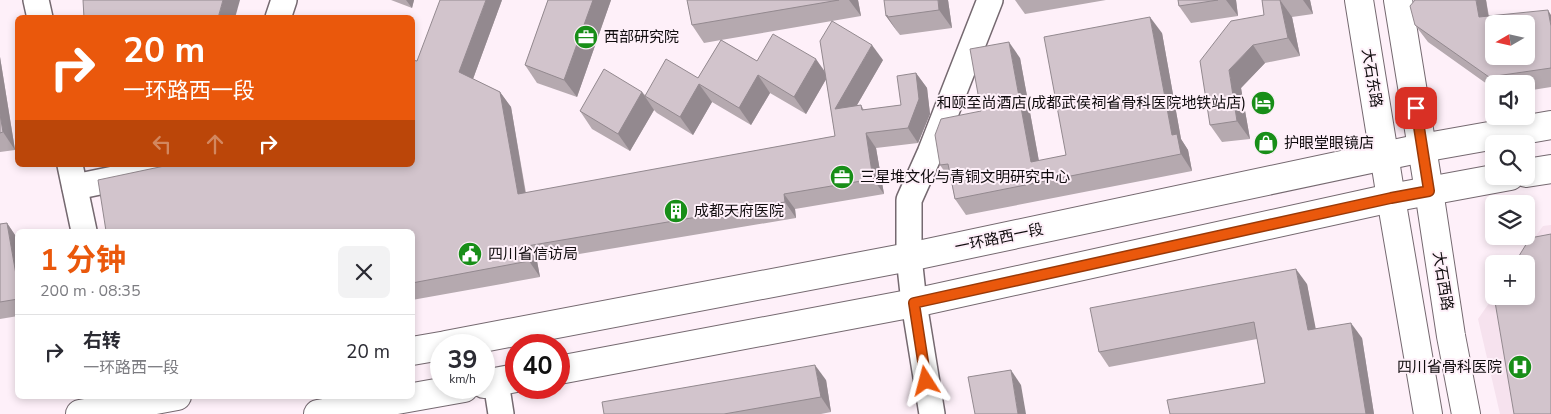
<!DOCTYPE html>
<html lang="zh">
<head>
<meta charset="utf-8">
<style>
  :root { --surface:#fff; --page:#f2f2f3; --text:#2b2b33; --muted:#7c7c81; --line:#e1e1e2; --accent:#ea580c }
  body { margin:0; font-family:"Nunito Sans","Noto Sans SC",sans-serif; background:var(--page); color:var(--text); height:100vh; display:flex; flex-direction:column; font-size:19px; white-space:nowrap }
  * { box-sizing:border-box; margin:0 }
  p { font-size:16px; color:var(--muted) }
  .icon { flex:none; width:28px; height:28px; fill:none; stroke:currentColor; stroke-width:2; stroke-linecap:round; stroke-linejoin:round }
  .map { position:relative; flex:1; overflow:hidden }
  .details { position:absolute; left:15px; top:229px; width:400px; height:170px; display:flex; flex-direction:column; background:var(--surface); border-radius:8px; box-shadow:0 2px 8px #0003 }
  .details>* { flex:none }
  .guide { position:absolute; left:15px; top:15px; width:400px; height:152px; border-radius:8px; box-shadow:0 2px 8px #0003; background:#ea580c; color:#fff; overflow:hidden }
  .needle { width:32px; rotate:261deg }
  .buttons { position:absolute; left:1485px; top:15px; display:grid; gap:10px }
  .buttons a { display:grid; place-items:center; width:50px; height:50px; border-radius:8px; background:var(--surface); box-shadow:0 2px 8px #0003; font-size:25px }
  .speed { position:absolute; left:430px; top:334px; display:flex; gap:10px; font-size:25px; font-weight:700; text-align:center }
  .speed>* { display:grid; place-content:center; width:65px; height:65px; border-radius:50%; background:var(--surface); box-shadow:0 2px 8px #0003; line-height:1 }
  .speed small { font-size:12px; font-weight:400 }
  .speed .limit { border:8px solid #d22; background:#fff; color:#111 }
  .pin { position:absolute; display:grid; place-items:center; width:42px; height:42px; color:#fff; margin:-21px; border-radius:10px; box-shadow:0 2px 8px #0006 }
  .me { position:absolute; width:55px; margin:-28px; rotate:351deg; stroke-linejoin:round; filter:drop-shadow(0 0 4px #0008) }
  .turn { display:flex; align-items:center; gap:18px; height:105px; padding:0 25px; font-size:22px }
  .turn .icon { width:65px; height:65px; stroke-width:2.5 }
  .turn b { display:block; font-size:35px; line-height:42px }
  .lanes { display:flex; align-items:center; height:48px; padding:0 25px; background:#0003; justify-content:center; gap:25px; direction:ltr }
  .lanes .off { opacity:.35 }
  .round { display:grid; place-items:center; flex:none; width:52px; height:52px; border-radius:8px; background:var(--page) }
  .overview { display:flex; align-items:center; justify-content:space-between; height:85px; padding:0 25px }
  h1 { font-size:30px; font-weight:700; line-height:38px; color:var(--accent) }
  ul { padding:0; list-style:none }
  li { display:flex; align-items:center; gap:15px; height:75px; padding:0 25px; border-top:1px solid var(--line) }
  li div { flex:1 }
  li b { display:block; font-size:19px }
  li em { font-style:normal }
  .map>svg:first-child { display:block }
</style>
</head>
<body>
<div class="map">
<svg width="1551" height="414" viewBox="0 0 1551 414">
  <rect width="100%" height="100%" fill="#fef0f9"/>
  <!-- built -->
  <path fill="#f6e2ee" d="M1551 225V414H1500L1478 319 1494 296H1526V264H1516L1543 226Z"/>
  <g fill="none" stroke-linecap="round" stroke-linejoin="round">
    <!-- minor casing -->
    <g stroke="#756970" stroke-width="28">
      <g id="minor">
        <path d="M36 0 40 18"/>
        <path d="M278 18 284 0"/>
        <path d="M70 165 84 231"/>
        <path d="M75 187 182 165"/>
        <path d="M496 382 501 414"/>
        <path d="M932 414 914 303 909 257V200L930 153 990 0"/>
      </g>
    </g>
    <!-- major casing -->
    <g stroke="#756970" stroke-width="30">
      <g id="major">
        <path d="M1359 0 1391 198 1428 414"/>
        <path d="M1398 0 1429 191 1451 336 1466 414"/>
        <path d="M1526 173 1551 169"/>
        <path d="M446 345 909 257 1422 148 1551 125"/>
        <path d="M412 351 441 346"/>
        <path d="M559 370 914 303 1391 198 1510 176"/>
        <path d="M484 384 516 378"/>
        <path d="M80 414 177 396"/>
        <path d="M318 414 464 388"/>
      </g>
    </g>
    <!-- minor -->
    <use href="#minor" stroke="#fff" stroke-width="25"/>
    <!-- major -->
    <use href="#major" stroke="#fff" stroke-width="28"/>
  </g>
  <!-- wall -->
  <g fill="#b5a9af">
    <path d="M391 0H414L412 8Z"/>
    <path d="M502 0 473 79 500 92 511 107 526 193 835 136 826 79 806 114 770 93 751 125 712 102 693 135 657 113 654 110 630 151 592 129 580 111 642 92 645 95 698 78 721 40 704 43 692 25 687 0H858L861 16 721 40 757 61 825 72 883 60 857 105H861L864 110 901 105 916 73 927 88 930 114 918 143 876 148 884 194 795 209 796 218 537 261 540 277 412 300V165L417 61Z"/>
    <path d="M548 0H611L577 97 537 83 525 65Z"/>
    <path d="M948 0 952 28 900 35 886 16Z"/>
    <path d="M1015 0H1106L1025 14Z"/>
    <path d="M1178 0H1236L1238 16 1191 23 1179 6Z"/>
    <path d="M1262 0H1310L1313 14 1292 17 1300 56 1265 63 1241 88 1250 139 1222 142 1210 125 1264 15Z"/>
    <path d="M1486 0 1489 16 1551 15V87L1526 91V84H1494V89L1428 42 1415 25Z"/>
    <path d="M1162 33 1181 139 1188 150 1192 171 966 215 955 199 951 181 940 165 1020 58 1039 161 1066 155Z"/>
    <path d="M0 57 15 150 0 152Z"/>
    <path d="M7 223 17 238 18 240V316L0 319V224Z"/>
    <path d="M1307 284 1315 329 1362 338 1374 414H1170L1265 383 1257 339 1109 367 1099 352Z"/>
    <path d="M826 380 831 412 821 414H604Z"/>
  </g>
  <!-- shaded-wall -->
  <g fill="#93898f">
    <path d="M223 0H240L235 18H218Z"/>
    <path d="M406 0H414L412 8Z"/>
    <path d="M486 0H502L470 87 459 72Z"/>
    <path d="M593 0H611L577 97 564 80Z"/>
    <path d="M849 0H858L861 16Z"/>
    <path d="M938 0H948L952 28 939 10Z"/>
    <path d="M1226 0H1236L1238 16Z"/>
    <path d="M1280 0 1292 17 1300 56 1288 38Z"/>
    <path d="M1303 0H1310L1313 14Z"/>
    <path d="M1476 0H1486L1491 35 1479 17Z"/>
    <path d="M1548 10 1551 15V26Z"/>
    <path d="M887 15 888 17 899 34 886 16Z"/>
    <path d="M1150 17 1162 33 1181 139 1188 150 1192 171 1181 154 1172 135Z"/>
    <path d="M1009 42 1020 58 1042 178 1031 162Z"/>
    <path d="M872 45 883 60 846 124 835 109Z"/>
    <path d="M1253 45 1265 63 1241 88 1250 139 1237 121 1229 70Z"/>
    <path d="M0 57 15 150 3 132 0 114Z"/>
    <path d="M816 59 828 76 806 114 794 97Z"/>
    <path d="M916 73 927 88 930 114 918 143 908 128Z"/>
    <path d="M758 75 770 93 751 125 739 108Z"/>
    <path d="M699 84 712 102 693 135 680 117Z"/>
    <path d="M500 92 511 107 528 209 518 194Z"/>
    <path d="M642 92 654 110 630 151 618 134Z"/>
    <path d="M866 133 876 148 884 194 873 179Z"/>
    <path d="M784 194 795 209 796 218 785 202Z"/>
    <path d="M7 223 17 238 18 240V286Z"/>
    <path d="M527 246 537 261 540 277 529 261Z"/>
    <path d="M1296 269 1307 284 1319 345 1308 330Z"/>
    <path d="M1351 323 1362 338 1374 414H1366Z"/>
    <path d="M815 365 826 380 831 412 821 397Z"/>
    <path d="M1011 370 1021 385 1026 414H1018Z"/>
  </g>
  <!-- building -->
  <g fill="#d2c4cc" stroke="#93898f" fill-rule="evenodd">
    <path d="M83 0H223L218 18H84Z"/>
    <path d="M440 0H486L459 72 500 92 518 194 835 136 820 41 832 21 872 45 835 109 861 105 862 110 901 105 897 76 916 73 919 99 908 128 866 133 873 179 784 194 785 202 527 246 529 261 412 283V231H106L98 180 169 165H412V60L417 61Z"/>
    <path d="M548 0H593L564 80 525 65Z"/>
    <path d="M687 0H839L692 25Z"/>
    <path d="M884 0H938L939 10 888 17 887 15 886 16Z"/>
    <path d="M1178 0H1218L1179 6Z"/>
    <path d="M1262 0H1280L1288 38 1253 45 1229 70 1237 121 1210 125 1200 61 1231 21 1264 15Z"/>
    <path d="M1415 0H1476L1479 17 1548 10 1551 26V68L1489 77 1415 25 1410 6ZM1494 24H1526V56H1494Z"/>
    <path d="M1150 17 1172 135 1177 134 1181 154 955 199 948 164 940 165 935 135 941 119 981 111 970 49 1009 42 1031 162 1066 155 1044 37Z"/>
    <path d="M773 34 816 59 794 97 758 75 739 108 699 84 680 117 645 96 666 59 698 78 721 40 757 61Z"/>
    <path d="M604 69 642 92 618 134 580 111Z"/>
    <path d="M0 114 3 132 0 133Z"/>
    <path d="M7 223 18 286V299L0 302V224Z"/>
    <path d="M1551 234V414H1514L1494 296H1526V264H1514L1530 238Z"/>
    <path d="M1296 269 1308 330 1351 323 1366 414H1170L1167 400 1265 383 1254 322 1099 352 1090 308Z"/>
    <path d="M815 365 821 397 724 414H604L602 402Z"/>
    <path d="M1011 370 1018 414H975L968 377Z"/>
  </g>
  <g fill="none" stroke-linecap="round" stroke-linejoin="round">
    <!-- route casing -->
    <g stroke="#983908" stroke-width="12">
      <path id="route" d="M926 381 914 303 1391 198 1429 191 1416 108"/>
    </g>
    <!-- route -->
    <use href="#route" stroke="#ea580c" stroke-width="9"/>
  </g>
  <!-- icons -->
  <defs>
    <g id="office-disc" transform="scale(1.25)"><circle r="9.5" fill="#188e18" stroke="#fef0f9"/><path d="M-6-3h4V-5.5h4V-3h4V5H-6ZM-1-4.5V-3h2v-1.5ZM-6 0V1H6V0Z" fill="#fff"/></g>
    <g id="hotel-disc" transform="scale(1.25)"><circle r="9.5" fill="#188e18" stroke="#fef0f9"/><path d="M-6-4.5h1.5V1H6V5H4.5V3h-9V5H-6ZM-4 0a1.8 1.8 0 1 1 3.6 0ZM.5 0V-2.5h3Q6-2.5 6 0Z" fill="#fff"/></g>
    <g id="shop-disc" transform="scale(1.25)"><circle r="9.5" fill="#188e18" stroke="#fef0f9"/><path d="M-5-2.5h2.3a2.7 3.5 0 0 1 5.4 0H5L5.5 6h-11ZM-1.5-2.5h3a1.5 2.3 0 0 0-3 0Z" fill="#fff"/></g>
    <g id="building-disc" transform="scale(1.25)"><circle r="9.5" fill="#188e18" stroke="#fef0f9"/><path d="M-4-6H4V6H1V3H-1V6H-4ZM-2.5-4.3h1.7v1.8h-1.7ZM.8-4.3h1.7v1.8H.8ZM-2.5-1h1.7V.8h-1.7ZM.8-1h1.7V.8H.8Z" fill="#fff"/></g>
    <g id="civic-disc" transform="scale(1.25)"><circle r="9.5" fill="#188e18" stroke="#fef0f9"/><path d="M-.6-6.5H3V-4.5H.6V-3L4-1V1h2V6H-6V1h2V-1L-.6-3ZM-1.2 2.5V6h2.4V2.5Z" fill="#fff"/></g>
    <g id="hospital-disc" transform="scale(1.25)"><circle r="9.5" fill="#188e18" stroke="#fef0f9"/><path d="M-5-5h3v3.5h4V-5h3V5h-3V1.5h-4V5h-3Z" fill="#fff"/></g>
  </defs>
  <g fill-rule="evenodd">
    <use href="#office-disc" x="586" y="37"/>
    <use href="#hotel-disc" x="1263" y="103"/>
    <use href="#shop-disc" x="1266" y="143"/>
    <use href="#office-disc" x="842" y="177"/>
    <use href="#building-disc" x="676" y="211"/>
    <use href="#civic-disc" x="470" y="254"/>
    <use href="#hospital-disc" x="1520" y="367"/>
  </g>
  <g text-anchor="middle" dominant-baseline="central" stroke-width="4" stroke-linejoin="round" paint-order="stroke">
    <!-- poi labels -->
    <g font-size="15" fill="#100c0e" stroke="#fef0f9" text-anchor="start">
      <text x="604" y="37">西部研究院</text>
      <text x="1246" y="103" text-anchor="end">和颐至尚酒店(成都武侯祠省骨科医院地铁站店)</text>
      <text x="1284" y="143">护眼堂眼镜店</text>
      <text x="860" y="177">三星堆文化与青铜文明研究中心</text>
      <text x="694" y="211">成都天府医院</text>
      <text x="488" y="254">四川省信访局</text>
      <text x="1502" y="367" text-anchor="end">四川省骨科医院</text>
    </g>
    <!-- street labels -->
    <g font-size="15" fill="#100c0e" stroke="#fef0f9">
      <text transform="translate(1372 78) rotate(81)">大石东路</text>
      <text transform="translate(999 238) rotate(-12)">一环路西一段</text>
      <text transform="translate(1443 281) rotate(81)">大石西路</text>
    </g>
  </g>
</svg>
<div class="buttons">
<a><svg class="needle" viewBox="-14 -14 28 28"><path d="M0-13l5 13h-10z" fill="#e53935"/><path d="M0 13l5-13h-10z" fill="#7c7c81"/></svg></a>
<a><svg class="icon" aria-label="sound" viewBox="0 0 24 24"><path d="M4 9h4l5-4v14l-5-4H4zM17 9q2 3 0 6"/></svg></a>
<a><svg class="icon" aria-label="search" viewBox="0 0 24 24"><circle cx="10" cy="10" r="6"/><path d="M15 15l6 6"/></svg></a>
<a><svg class="icon" aria-label="layers" viewBox="0 0 24 24"><path d="M12 4l9 5-9 5-9-5zM3 14l9 5 9-5"/></svg></a>
<a>+</a>
</div>
<div class="speed"><div>39<small>km/h</small></div><div class="limit">40</div></div>
<div class="pin" style="left:1416px;top:108px;background:#d93025"><svg class="icon" aria-label="arrive" viewBox="0 0 24 24"><path d="M6 21V4h12l-3 4 3 4H6"/></svg></div>
<svg class="me" style="left:926px;top:381px" viewBox="-20 -20 40 40"><path d="M0-17L14 15 0 8-14 15z" fill="#ea580c" stroke="#fff" stroke-width="4"/></svg>
<div class="guide">
<div class="turn"><svg class="icon" aria-label="right" viewBox="0 0 24 24"><path d="M7 20v-9h11M14 6l5 5-5 5"/></svg><div><b>20 m</b>一环路西一段</div></div>
<div class="lanes"><svg class="icon off" aria-label="left" viewBox="0 0 24 24"><path d="M17 20v-9H6M10 6l-5 5 5 5"/></svg><svg class="icon off" aria-label="ahead" viewBox="0 0 24 24"><path d="M12 20V5M6 11l6-6 6 6"/></svg><svg class="icon" aria-label="right" viewBox="0 0 24 24"><path d="M7 20v-9h11M14 6l5 5-5 5"/></svg></div>
</div>
<section class="details">
<div class="overview"><div><h1>1 分钟</h1><p>200 m · 08:35</p></div><a class="round"><svg class="icon" aria-label="close" viewBox="0 0 24 24"><path d="M6 6l12 12M18 6L6 18"/></svg></a></div>
<ul>
<li><svg class="icon" aria-label="right" viewBox="0 0 24 24"><path d="M7 20v-9h11M14 6l5 5-5 5"/></svg><div><b>右转</b><p>一环路西一段</p></div><em>20 m</em></li>
</ul>
</section>
</div>
</body>
</html>
